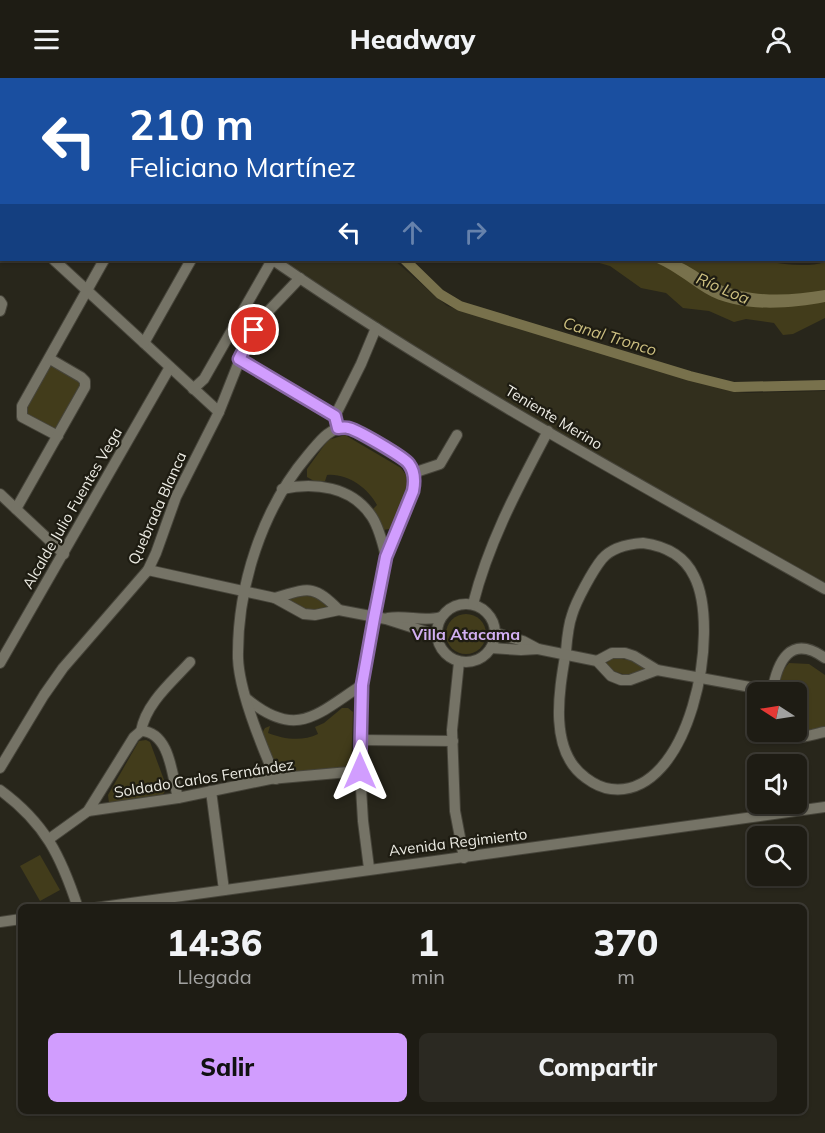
<!DOCTYPE html>
<html lang="es">
<head>
<meta charset="utf-8">
<style>
  :root { --surface:#1e1c14; --page:#2b2922; --text:#f1f3f6; --muted:#a1a1a0; --line:#3c3a34; --accent:#d19dfe }
  body { margin:0; font-family:Mulish,sans-serif; background:var(--page); color:var(--text); height:100vh; display:flex; flex-direction:column; font-size:22px; white-space:nowrap }
  * { box-sizing:border-box; margin:0 }
  p { font-size:20px; color:var(--muted) }
  .icon { flex:none; width:33px; height:33px; fill:none; stroke:currentColor; stroke-width:2; stroke-linecap:round; stroke-linejoin:round }
  .map { position:relative; flex:1; overflow:hidden }
  .details { position:absolute; left:18px; top:826px; width:789px; height:210px; display:flex; flex-direction:column; background:var(--surface); border-radius:9px; box-shadow:0 2px 4px #0004,0 0 0 2px var(--line) }
  .details>* { flex:none }
  .hud { position:absolute; left:0px; top:0px; width:825px; height:183px; box-shadow:0 2px 4px #0004,0 0 0 2px var(--line); background:#1a4fa0; color:#fff; overflow:hidden }
  .needle { width:39px; rotate:282deg }
  .fabs { position:absolute; left:747px; top:604px; display:grid; gap:12px }
  .fabs a { display:grid; place-items:center; width:60px; height:60px; border-radius:9px; background:var(--surface); box-shadow:0 2px 4px #0004,0 0 0 2px var(--line); font-size:30px }
  .pin { position:absolute; display:grid; place-items:center; width:51px; height:51px; color:#fff; margin:-26px; border:3px solid #fff; border-radius:50%; box-shadow:0 2px 6px #0007 }
  .me { position:absolute; width:66px; margin:-33px; rotate:0deg; stroke-linejoin:round; filter:drop-shadow(0 0 4px #0008) }
  .turn { display:flex; align-items:center; gap:21px; height:126px; padding:0 30px; font-size:27px }
  .turn .icon { width:78px; height:78px; stroke-width:2.5 }
  .turn b { display:block; font-size:42px; line-height:51px }
  .lanes { display:flex; align-items:center; height:57px; padding:0 30px; background:#0003; justify-content:center; gap:30px; direction:ltr }
  .lanes .off { opacity:.35 }
  .eta { display:flex; justify-content:space-evenly; align-items:center; height:102px; text-align:center }
  .eta b { font-size:36px; font-weight:800; line-height:42px }
  .primary-button { display:flex; gap:12px; margin-top:auto; padding:12px 30px }
  .primary-button a { flex:1; height:69px; border-radius:9px; background:var(--accent); color:#111; font-size:24px; font-weight:800; line-height:69px; text-align:center }
  .primary-button a+a { background:var(--page); color:var(--text) }
  header { display:flex; justify-content:space-between; align-items:center; height:78px; padding:0 30px; background:var(--surface); font-size:27px; font-weight:800 }
  .map>svg:first-child { display:block }
</style>
</head>
<body>
<header><svg class="icon" aria-label="menu" viewBox="0 0 24 24"><path d="M4 6h16M4 12h16M4 18h16"/></svg>Headway<svg class="icon" aria-label="person" viewBox="0 0 24 24"><circle cx="12" cy="8" r="4"/><path d="M4 21q1-7 8-7t8 7"/></svg></header>
<div class="map">
<svg width="825" height="1055" viewBox="0 0 825 1055">
  <rect width="100%" height="100%" fill="#28261b"/>
  <!-- built -->
  <path fill="#322f1d" d="M284 182H394L447 228 730 313 747 315 825 313V506L609 385 378 247Z"/>
  <!-- green -->
  <g fill="#423c1b">
    <path d="M271 0H402L404 1 276 2Z"/>
    <path d="M589 182C641 182 694 180 747 182 772 182 800 192 825 184V240L793 256 783 257 774 245 746 241 734 244 709 233 683 230 666 215 641 210 610 188Z"/>
    <path d="M50 286 82 304 55 352 23 334Z"/>
    <path d="M345 357 401 390 406 397 407 407 393 448 389 451 383 452 372 432 377 427C368 410 347 395 327 397L325 403H314L307 399V391L328 362Z"/>
    <path d="M296 516 319 520 331 529C313 534 299 533 284 520Z"/>
    <circle cx="466" cy="556" r="20"/>
    <path d="M613 580 631 582 647 591 629 598 610 592 606 585Z"/>
    <path d="M789 585 809 586 825 597V651L793 656 790 654H796V615H778L781 595Z"/>
    <path d="M342 630H348L353 634 351 690 279 696 261 657 265 650 270 648 268 655C283 661 302 664 318 656L315 649 324 645Z"/>
    <path d="M146 662 150 664 167 710 162 718 109 725 108 717 139 663Z"/>
    <path d="M40 777 60 812 40 823 20 788Z"/>
  </g>
  <!-- water -->
  <path fill="#78714c" d="M649 182C656 181 665 180 672 182 687 184 704 200 718 206 753 220 789 218 825 212V224C789 231 738 235 705 215 687 204 669 188 649 182Z"/>
  <g fill="none" stroke-linecap="round" stroke-linejoin="round">
    <!-- canal -->
    <g stroke="#78714c" stroke-width="10">
      <path d="M212 0 214 2"/>
      <path d="M405 182 440 216 460 228 690 298 734 309 825 307"/>
    </g>
    <!-- minor casing -->
    <g stroke="#46443a" stroke-width="12">
      <g id="minor">
        <path d="M58 0 59 2"/>
        <path d="M475 0V2"/>
        <path d="M46 2 47 0"/>
        <path d="M487 2 488 0"/>
        <path d="M624 2 625 0"/>
        <path d="M659 2 660 0"/>
        <path d="M824 6H825"/>
        <path d="M0 81 2 79"/>
        <path d="M0 131 2 132"/>
        <path d="M824 144H825"/>
        <path d="M0 154 2 151"/>
        <path d="M54 182 219 334"/>
        <path d="M273 182C449 303 639 406 825 511"/>
        <path d="M0 223 2 226 0 233"/>
        <path d="M144 265 191 182"/>
        <path d="M239 281 335 338 338 350"/>
        <path d="M193 311 204 301 272 182"/>
        <path d="M335 338 361 286 376 250"/>
        <path d="M58 358 22 339V328L104 182"/>
        <path d="M413 395 440 386 457 357"/>
        <path d="M282 411C314 404 352 408 372 439 379 450 383 466 386 479"/>
        <path d="M0 416 64 476"/>
        <path d="M16 431 85 309V303L81 299 50 281"/>
        <path d="M643 465C665 468 684 477 694 498 722 552 690 721 611 711 602 710 594 706 586 700 548 673 559 613 566 573 567 561 568 548 572 537 576 523 593 492 602 481 612 469 628 466 643 465Z"/>
        <path d="M148 492 275 520 304 536 315 537 339 532 386 541 436 557"/>
        <path d="M275 520C309 510 313 506 339 532"/>
        <circle cx="466" cy="555" r="29"/>
        <path d="M473 526C489 463 518 410 548 353"/>
        <path d="M388 540C407 537 423 544 441 539"/>
        <path d="M496 555 523 563 538 571 597 583 611 598 621 602H630L657 592"/>
        <path d="M491 570 521 572 538 571"/>
        <path d="M597 583 612 575H625L634 578 657 592 772 613"/>
        <path d="M459 584 452 652 455 733 464 780"/>
        <path d="M0 585 170 289"/>
        <path d="M772 615C777 584 790 555 825 580"/>
        <path d="M247 621C297 662 317 636 362 607"/>
        <path d="M141 653C170 654 172 697 178 720"/>
        <path d="M776 654C790 665 809 657 825 654"/>
        <path d="M360 662 453 663"/>
        <path d="M0 690 44 617 63 590 148 492 156 475 176 419 219 334 248 261 259 243 300 200"/>
        <path d="M276 701C262 669 239 614 238 580 237 509 262 431 308 377 320 363 328 350 347 349L407 384 415 403 386 479 362 607 360 693 363 743 369 790"/>
        <path d="M0 712C45 745 61 778 78 830"/>
        <path d="M211 713 224 812"/>
        <path d="M88 733 178 720 270 701 360 693"/>
        <path d="M49 761 88 733 134 659 141 653C146 625 172 604 190 584"/>
        <path d="M95 830 825 729"/>
        <path d="M0 844 21 841"/>
      </g>
    </g>
    <!-- minor -->
    <use href="#minor" stroke="#757366" stroke-width="10"/>
  </g>
  <g fill="none" stroke-linecap="round" stroke-linejoin="round">
    <!-- route casing -->
    <g stroke="#8866a5" stroke-width="15">
      <path id="route" d="M254 252 239 281 335 338 338 350C340 350 346 349 348 350 356 351 404 379 409 386 415 394 415 403 413 413L386 479 374 540 362 607 360 693"/>
    </g>
    <!-- route -->
    <use href="#route" stroke="#d19dfe" stroke-width="10"/>
  </g>
  <g text-anchor="middle" dominant-baseline="central" stroke-width="4.5" stroke-linejoin="round" paint-order="stroke">
    <!-- street labels -->
    <g font-size="15" fill="#ecebe3" stroke="#1e1c12">
      <text transform="translate(554 339) rotate(31)">Teniente Merino</text>
      <text transform="translate(72 430) rotate(-60)">Alcalde Julio Fuentes Vega</text>
      <text transform="translate(157 430) rotate(-66)">Quebrada Blanca</text>
      <text transform="translate(204 700) rotate(-9)">Soldado Carlos Fernández</text>
      <text transform="translate(458 764) rotate(-7)">Avenida Regimiento</text>
    </g>
    <!-- water labels -->
    <g font-size="16" font-style="italic" fill="#ccbf80" stroke="#1e1c12">
      <text transform="translate(723 210) rotate(23)">Río Loa</text>
      <text transform="translate(610 258) rotate(17)">Canal Tronco</text>
    </g>
    <!-- neighbourhood labels -->
    <g font-size="16" font-weight="bold" fill="#d2aff2" stroke="#1e1c12">
      <text x="466" y="556">Villa Atacama</text>
    </g>
  </g>
</svg>
<div class="fabs">
<a><svg class="needle" viewBox="-14 -14 28 28"><path d="M0-13l5 13h-10z" fill="#e53935"/><path d="M0 13l5-13h-10z" fill="#a1a1a0"/></svg></a>
<a><svg class="icon" aria-label="sound" viewBox="0 0 24 24"><path d="M4 9h4l5-4v14l-5-4H4zM17 9q2 3 0 6"/></svg></a>
<a><svg class="icon" aria-label="search" viewBox="0 0 24 24"><circle cx="10" cy="10" r="6"/><path d="M15 15l6 6"/></svg></a>
</div>
<div class="pin" style="left:254px;top:252px;background:#d93025"><svg class="icon" aria-label="arrive" viewBox="0 0 24 24"><path d="M6 21V4h12l-3 4 3 4H6"/></svg></div>
<svg class="me" style="left:360px;top:693px" viewBox="-20 -20 40 40"><path d="M0-17L14 15 0 8-14 15z" fill="#d19dfe" stroke="#fff" stroke-width="4"/></svg>
<div class="hud">
<div class="turn"><svg class="icon" aria-label="left" viewBox="0 0 24 24"><path d="M17 20v-9H6M10 6l-5 5 5 5"/></svg><div><b>210 m</b>Feliciano Martínez</div></div>
<div class="lanes"><svg class="icon" aria-label="left" viewBox="0 0 24 24"><path d="M17 20v-9H6M10 6l-5 5 5 5"/></svg><svg class="icon off" aria-label="ahead" viewBox="0 0 24 24"><path d="M12 20V5M6 11l6-6 6 6"/></svg><svg class="icon off" aria-label="right" viewBox="0 0 24 24"><path d="M7 20v-9h11M14 6l5 5-5 5"/></svg></div>
</div>
<section class="details">
<div class="eta">
<div><b>14:36</b><p>Llegada</p></div>
<div><b>1</b><p>min</p></div>
<div><b>370</b><p>m</p></div>
</div>
<div class="primary-button"><a>Salir</a><a>Compartir</a></div>
</section>
</div>
</body>
</html>
